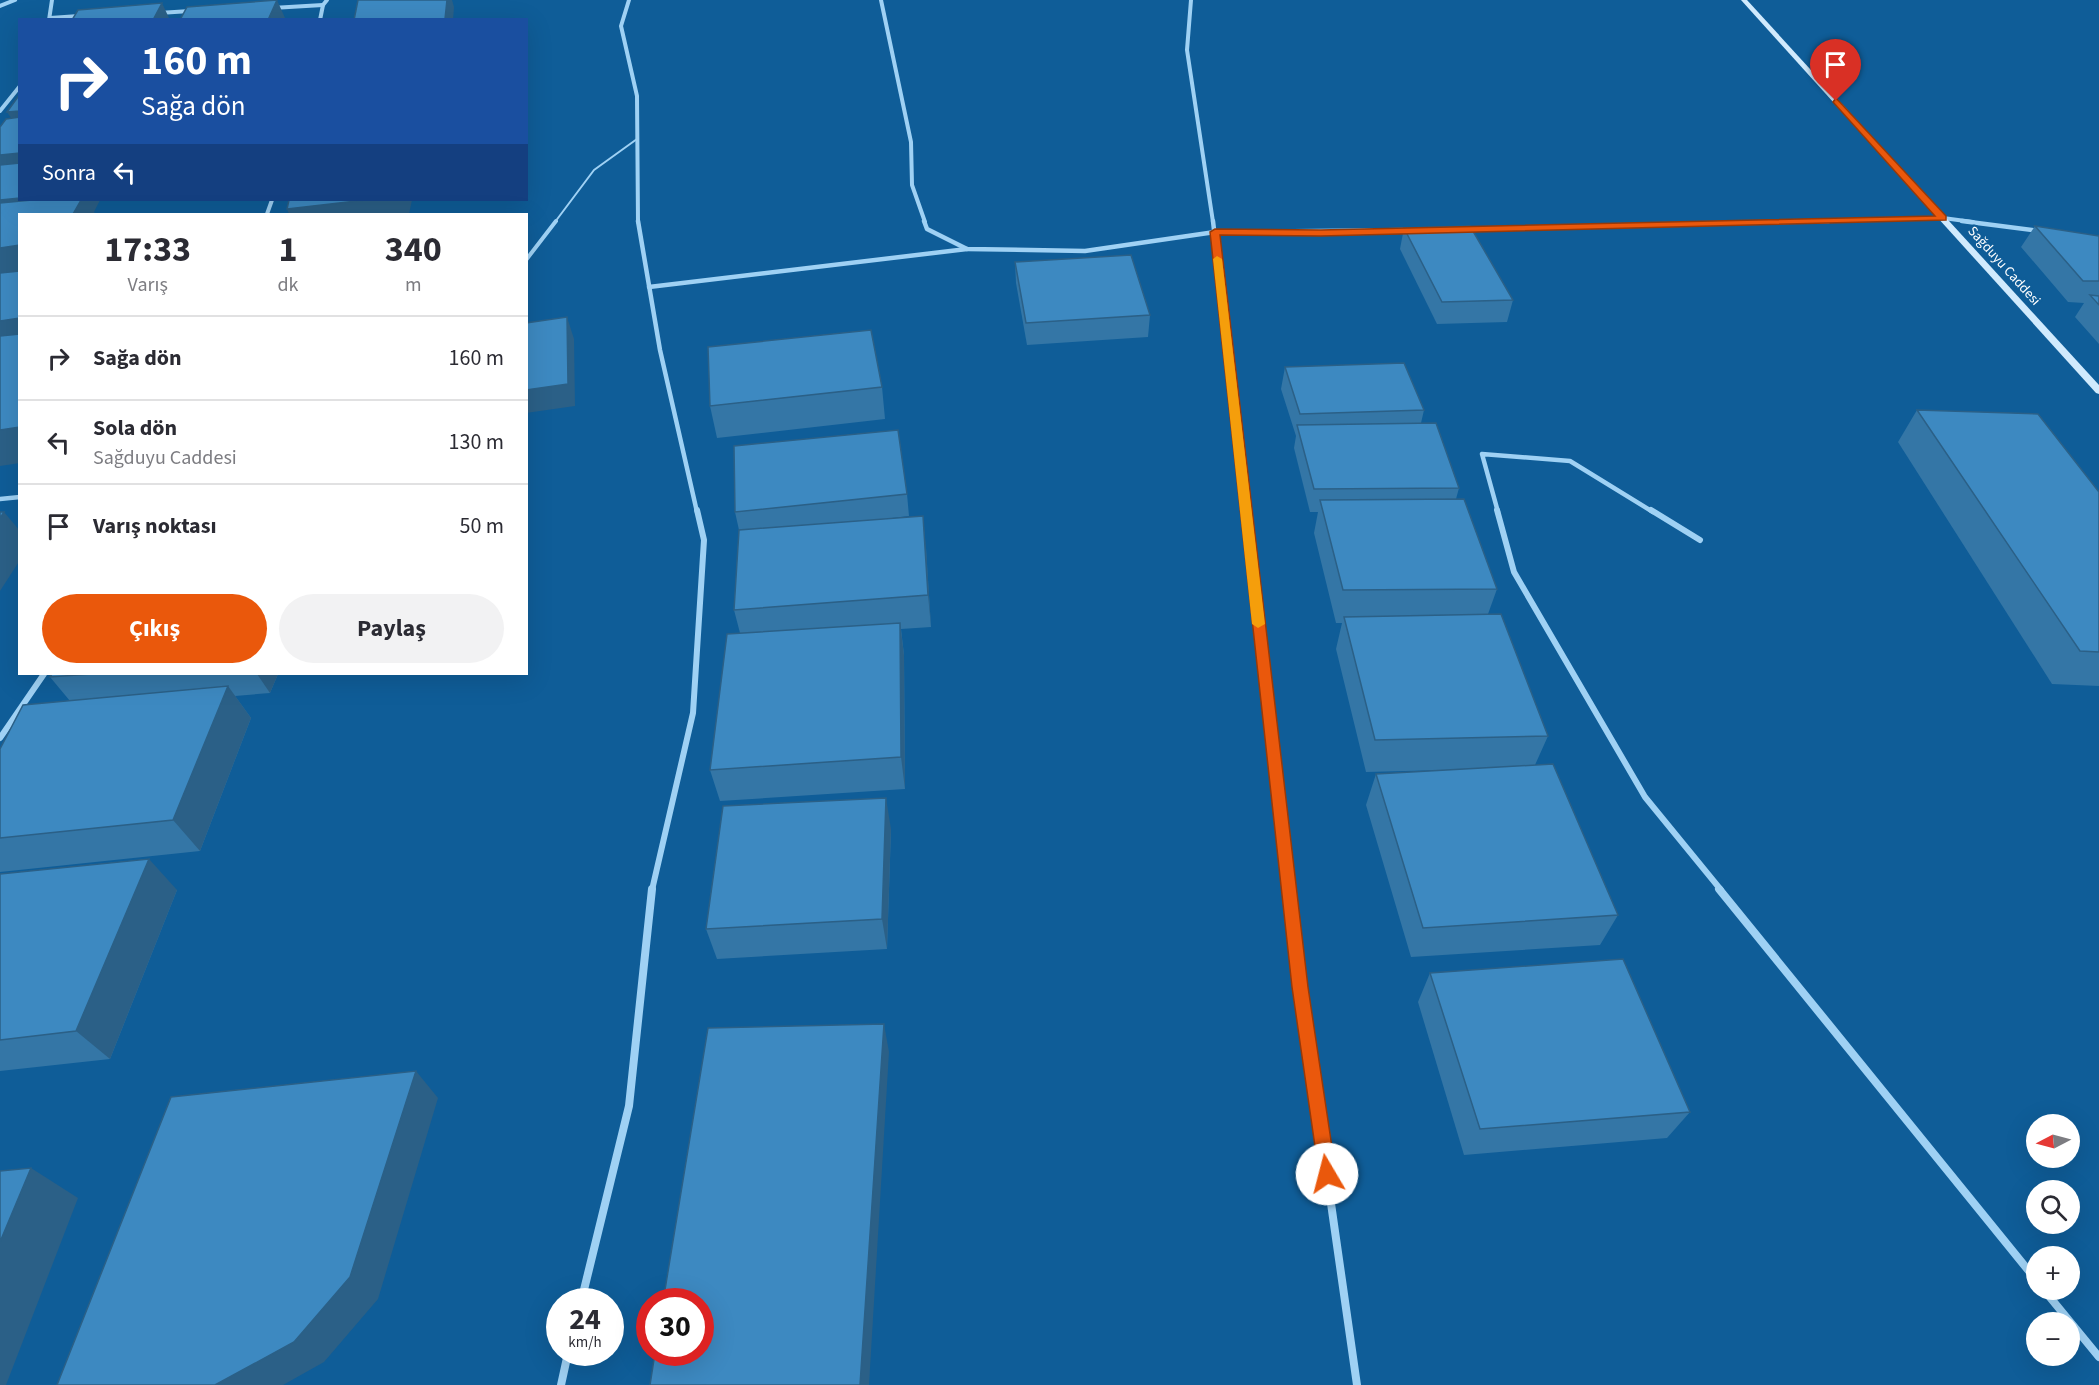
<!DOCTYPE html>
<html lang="tr">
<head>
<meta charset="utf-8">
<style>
  :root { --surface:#fff; --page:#f2f2f3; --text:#2b2b33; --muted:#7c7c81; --line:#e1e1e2; --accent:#ea580c }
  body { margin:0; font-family:"Source Sans 3",sans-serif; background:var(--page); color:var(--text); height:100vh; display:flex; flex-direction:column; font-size:22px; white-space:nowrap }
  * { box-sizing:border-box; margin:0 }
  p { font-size:20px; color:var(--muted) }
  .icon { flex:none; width:33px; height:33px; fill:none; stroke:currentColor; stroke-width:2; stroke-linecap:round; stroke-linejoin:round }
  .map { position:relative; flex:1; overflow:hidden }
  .details { position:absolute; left:18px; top:213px; width:510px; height:462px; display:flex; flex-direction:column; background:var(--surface); border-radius:0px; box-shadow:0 6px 24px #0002 }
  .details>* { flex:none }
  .top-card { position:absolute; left:18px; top:18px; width:510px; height:183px; border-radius:0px; box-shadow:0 6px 24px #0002; background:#1a4fa0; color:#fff; overflow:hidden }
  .needle { width:39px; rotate:264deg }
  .controls { position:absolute; left:2026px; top:1114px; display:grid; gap:12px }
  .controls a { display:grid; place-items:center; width:54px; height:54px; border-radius:50%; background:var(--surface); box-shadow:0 6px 24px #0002; font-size:30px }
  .speed { position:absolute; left:546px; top:1288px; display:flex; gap:12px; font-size:30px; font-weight:700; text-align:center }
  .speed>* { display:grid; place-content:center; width:78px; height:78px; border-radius:50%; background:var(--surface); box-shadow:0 6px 24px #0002; line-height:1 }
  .speed small { font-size:15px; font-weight:400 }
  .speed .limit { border:9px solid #d22; background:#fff; color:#111 }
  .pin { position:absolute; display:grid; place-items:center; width:51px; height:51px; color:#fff; margin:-62px -26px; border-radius:50% 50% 50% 0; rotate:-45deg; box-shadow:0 0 6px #0007 }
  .pin .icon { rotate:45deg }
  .me { position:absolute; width:66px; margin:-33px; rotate:352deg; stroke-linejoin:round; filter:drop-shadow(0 0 4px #0008) }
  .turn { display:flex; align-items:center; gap:21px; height:126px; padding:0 24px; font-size:27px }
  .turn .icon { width:78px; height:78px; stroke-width:2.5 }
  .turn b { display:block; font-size:42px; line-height:51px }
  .then { display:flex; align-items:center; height:57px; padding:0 24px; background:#0003; gap:12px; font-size:22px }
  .eta { display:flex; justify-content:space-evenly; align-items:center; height:102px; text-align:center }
  .eta b { font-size:36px; font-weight:700; line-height:42px }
  .action { display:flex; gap:12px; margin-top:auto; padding:12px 24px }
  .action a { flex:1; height:69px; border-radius:36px; background:var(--accent); color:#fff; font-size:24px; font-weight:700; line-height:69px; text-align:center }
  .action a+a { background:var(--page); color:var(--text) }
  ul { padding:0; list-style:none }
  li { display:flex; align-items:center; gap:18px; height:84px; padding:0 24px; border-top:2px solid var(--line) }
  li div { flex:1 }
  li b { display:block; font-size:22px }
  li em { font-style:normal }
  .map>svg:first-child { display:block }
</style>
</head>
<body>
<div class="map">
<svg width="2099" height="1385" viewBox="0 0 2099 1385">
  <rect width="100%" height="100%" fill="#0f5d98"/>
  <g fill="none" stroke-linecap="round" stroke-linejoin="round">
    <!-- lane-far1 -->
    <path stroke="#9fd1f4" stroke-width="2" d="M555 222 594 170 637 139"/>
    <!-- lane -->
    <path stroke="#9fd1f4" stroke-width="4" d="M526 260 556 221"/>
    <!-- street-far3 -->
    <g stroke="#9fd1f4" stroke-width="4">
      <path d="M629 0 621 26 637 96 638 222"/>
      <path d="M881 0 911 142 912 185 925 222"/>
      <path d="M1191 0 1187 50 1213 222"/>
      <path d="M0 6 15 0"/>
      <path d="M272 8 323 5"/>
      <path d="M159 13 190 11"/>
      <path d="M50 18 79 16"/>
      <path d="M49 20 52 0"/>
      <path d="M320 20 323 5 327 0"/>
      <path d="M0 111 20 86"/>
      <path d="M267 214 272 200"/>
      <path d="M1764 222 1943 218 1973 222"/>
    </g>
    <!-- street-far2 -->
    <g stroke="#9fd1f4" stroke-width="4.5">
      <path d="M638 221 660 350 697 512"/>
      <path d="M924 221 927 229 967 249 1085 251 1215 232 1410 230"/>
      <path d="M1213 221 1246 512"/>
      <path d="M1962 221 2039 231"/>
      <path d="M1465 229 1829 221"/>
      <path d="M649 287 967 249"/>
      <path d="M0 499 20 497"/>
      <path d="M1498 512 1482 454 1570 461 1653 512"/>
    </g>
    <!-- street-far1 -->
    <g stroke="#9fd1f4" stroke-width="6">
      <path d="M1246 510 1289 890"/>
      <path d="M1497 510 1514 572 1645 797 1721 890"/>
      <path d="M1651 510 1700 540"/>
      <path d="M0 738 44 674"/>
      <path d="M652 890 693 713 704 540 697 510"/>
    </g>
    <!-- street -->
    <g stroke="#9fd1f4" stroke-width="8">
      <path d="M1289 889 1300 987 1357 1385"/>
      <path d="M1719 889 2037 1281"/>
      <path d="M2044 1290 2099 1357"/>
      <path d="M581 1302 629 1106 652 889"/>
      <path d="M561 1385 568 1353"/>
    </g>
    <!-- secondary -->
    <path fill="#d0eafd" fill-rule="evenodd" d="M1741 0H1747L2099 385V394L2096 393Z"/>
  </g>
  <!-- wall -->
  <g fill="#3476a6">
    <path d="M2035 226 2099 236V344L2075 317 2084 303 2068 302 2021 247Z"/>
    <path d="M1404 228 1513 300 1507 322 1437 324 1400 249Z"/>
    <path d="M1015 262 1150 315 1148 337 1027 345 1016 283Z"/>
    <path d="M1285 367 1424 410 1421 423 1459 488 1456 499 1497 589 1488 614 1548 736 1535 765 1618 915 1600 945 1411 957 1366 805 1376 774 1445 770 1366 772 1336 649 1342 623H1336L1314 533 1318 512H1310L1294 448 1296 436 1281 389Z"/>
    <path d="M882 387 885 419 717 438 710 406Z"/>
    <path d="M1917 410 2099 492V686L2052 684 1898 442Z"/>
    <path d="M907 494 909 516 892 518 926 548 931 627 901 629 904 655 905 789 720 801 710 770 740 633 734 610 739 530 735 512Z"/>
    <path d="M52 674H278L270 693 235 696 251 718 200 851 0 872V749L70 701 50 677Z"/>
    <path d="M891 829 887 949 717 959 706 929Z"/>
    <path d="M0 874 177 890 110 1059 0 1071Z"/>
    <path d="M1430 973 1690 1112 1667 1138 1464 1155 1418 1002Z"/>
  </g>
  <!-- shaded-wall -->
  <g fill="#2b6087">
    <path d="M277 0 285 18V20H268Z"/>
    <path d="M447 0H452L454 7 453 20H442Z"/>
    <path d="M162 3 170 20H153Z"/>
    <path d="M20 111V132L7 112Z"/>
    <path d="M20 153V175L0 177V155Z"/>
    <path d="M20 198V200H100L94 212 96 214H20L0 223V200Z"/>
    <path d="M365 200H412L409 214H289L287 209Z"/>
    <path d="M20 245V278L0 281V248Z"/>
    <path d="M567 317 574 339 575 406 526 413V390Z"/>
    <path d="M20 318V342L0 345V321Z"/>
    <path d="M20 427V463L0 466V430Z"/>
    <path d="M4 512 20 531V560L0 591V518Z"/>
    <path d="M923 516 926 548 931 627 928 595Z"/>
    <path d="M900 623 904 655 905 789 901 757Z"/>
    <path d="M257 674H278L270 693Z"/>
    <path d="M228 686 251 718 200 851 173 820Z"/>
    <path d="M886 798 891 829 887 949 882 919Z"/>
    <path d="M149 859 177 890 110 1059 76 1031Z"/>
    <path d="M884 1024 889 1052 869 1385H860Z"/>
    <path d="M416 1071 438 1098 378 1299 324 1362 283 1385H215Z"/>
    <path d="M31 1168 78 1198 6 1385H0V1242Z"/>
  </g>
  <!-- building -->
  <g fill="#3d89c1" stroke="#2b6087" stroke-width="1.5">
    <path d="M277 0 268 20H180L187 7Z"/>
    <path d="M358 0H447L445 19 354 20Z"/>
    <path d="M162 3 153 20H72L78 10Z"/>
    <path d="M20 94V111L7 112Z"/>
    <path d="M20 117V153L0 155V127L6 119Z"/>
    <path d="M20 163V198L0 200V165Z"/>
    <path d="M32 200H81L73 214H20V245L0 248V203Z"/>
    <path d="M289 200H365L287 209Z"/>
    <path d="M1470 226 1513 300 1442 302 1404 228Z"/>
    <path d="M2035 226 2099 236V281H2083Z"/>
    <path d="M1131 255 1150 315 1026 323 1015 262Z"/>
    <path d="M20 271V318L0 321V273Z"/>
    <path d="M2090 295 2099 296V305Z"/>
    <path d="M567 317 568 384 526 390V323Z"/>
    <path d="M871 330 882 387 710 406 708 347Z"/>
    <path d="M20 334V427L0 430V336Z"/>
    <path d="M1404 363 1424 410 1300 414 1285 367Z"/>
    <path d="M1917 410 2038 414 2099 492V652L2080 651Z"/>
    <path d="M1436 423 1459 488 1314 489 1297 425Z"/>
    <path d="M898 430 907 494 735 512 734 446Z"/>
    <path d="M1464 499 1497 589 1343 590 1320 500Z"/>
    <path d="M0 512H4L0 518Z"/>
    <path d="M923 516 928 595 734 610 739 530Z"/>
    <path d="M1501 614 1548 736 1375 740 1344 617Z"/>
    <path d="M900 623 901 757 710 770 727 634Z"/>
    <path d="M52 674H92L50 677Z"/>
    <path d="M228 686 173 820 0 838V749L23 705Z"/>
    <path d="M1553 764 1618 915 1423 928 1376 774Z"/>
    <path d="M886 798 882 919 706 929 723 806Z"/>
    <path d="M149 859 76 1031 0 1040V874Z"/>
    <path d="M1623 959 1690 1112 1480 1129 1430 973Z"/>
    <path d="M884 1024 860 1385H650L655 1353H700V1302H663L708 1028Z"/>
    <path d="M416 1071 350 1277 294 1342 215 1385H57L171 1097Z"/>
    <path d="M31 1168 0 1242V1171Z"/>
  </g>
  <!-- route -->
  <path fill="#ea580c" stroke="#983908" stroke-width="1.5" d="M1836 98 1946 216V220L1321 236 1220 235 1308 987 1336 1174 1333 1181 1327 1183 1320 1181 1292 987 1210 232 1215 229 1321 230 1935 216 1833 102Z"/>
  <!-- slow -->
  <path fill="#f59e0b" d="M1217 256 1222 259 1265 624 1258 628 1252 624 1213 259Z"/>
  <g text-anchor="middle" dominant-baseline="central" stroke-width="4.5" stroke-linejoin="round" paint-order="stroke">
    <!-- far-street labels -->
    <g font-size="14" fill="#fff" stroke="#0f5d98">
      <text transform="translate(2004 266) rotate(48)">Sağduyu Caddesi</text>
    </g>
  </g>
</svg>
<div class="controls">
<a><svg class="needle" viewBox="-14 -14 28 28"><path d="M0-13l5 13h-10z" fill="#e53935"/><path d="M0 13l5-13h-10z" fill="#7c7c81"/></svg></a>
<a><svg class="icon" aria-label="search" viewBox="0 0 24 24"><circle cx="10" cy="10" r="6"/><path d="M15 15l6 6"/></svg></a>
<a>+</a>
<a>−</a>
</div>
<div class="speed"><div>24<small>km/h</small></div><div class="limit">30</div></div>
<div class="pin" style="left:1836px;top:101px;background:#d93025"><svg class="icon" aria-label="arrive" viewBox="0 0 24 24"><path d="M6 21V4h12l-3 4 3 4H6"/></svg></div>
<svg class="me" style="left:1327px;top:1174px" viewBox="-20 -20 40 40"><circle r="19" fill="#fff"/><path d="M0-13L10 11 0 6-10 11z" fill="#ea580c"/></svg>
<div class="top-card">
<div class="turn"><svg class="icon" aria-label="right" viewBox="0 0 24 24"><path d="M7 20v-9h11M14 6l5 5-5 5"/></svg><div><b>160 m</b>Sağa dön</div></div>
<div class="then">Sonra<svg class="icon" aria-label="left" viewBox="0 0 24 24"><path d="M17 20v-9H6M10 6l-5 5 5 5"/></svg></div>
</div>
<section class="details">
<div class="eta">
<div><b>17:33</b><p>Varış</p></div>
<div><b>1</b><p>dk</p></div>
<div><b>340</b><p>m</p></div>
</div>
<ul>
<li><svg class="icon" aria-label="right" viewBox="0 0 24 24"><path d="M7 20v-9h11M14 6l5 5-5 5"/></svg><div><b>Sağa dön</b></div><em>160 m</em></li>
<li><svg class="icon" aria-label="left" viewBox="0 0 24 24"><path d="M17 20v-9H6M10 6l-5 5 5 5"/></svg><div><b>Sola dön</b><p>Sağduyu Caddesi</p></div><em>130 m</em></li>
<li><svg class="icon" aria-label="arrive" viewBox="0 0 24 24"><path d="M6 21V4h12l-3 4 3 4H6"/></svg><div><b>Varış noktası</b></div><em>50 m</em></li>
</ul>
<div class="action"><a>Çıkış</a><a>Paylaş</a></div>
</section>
</div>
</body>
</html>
